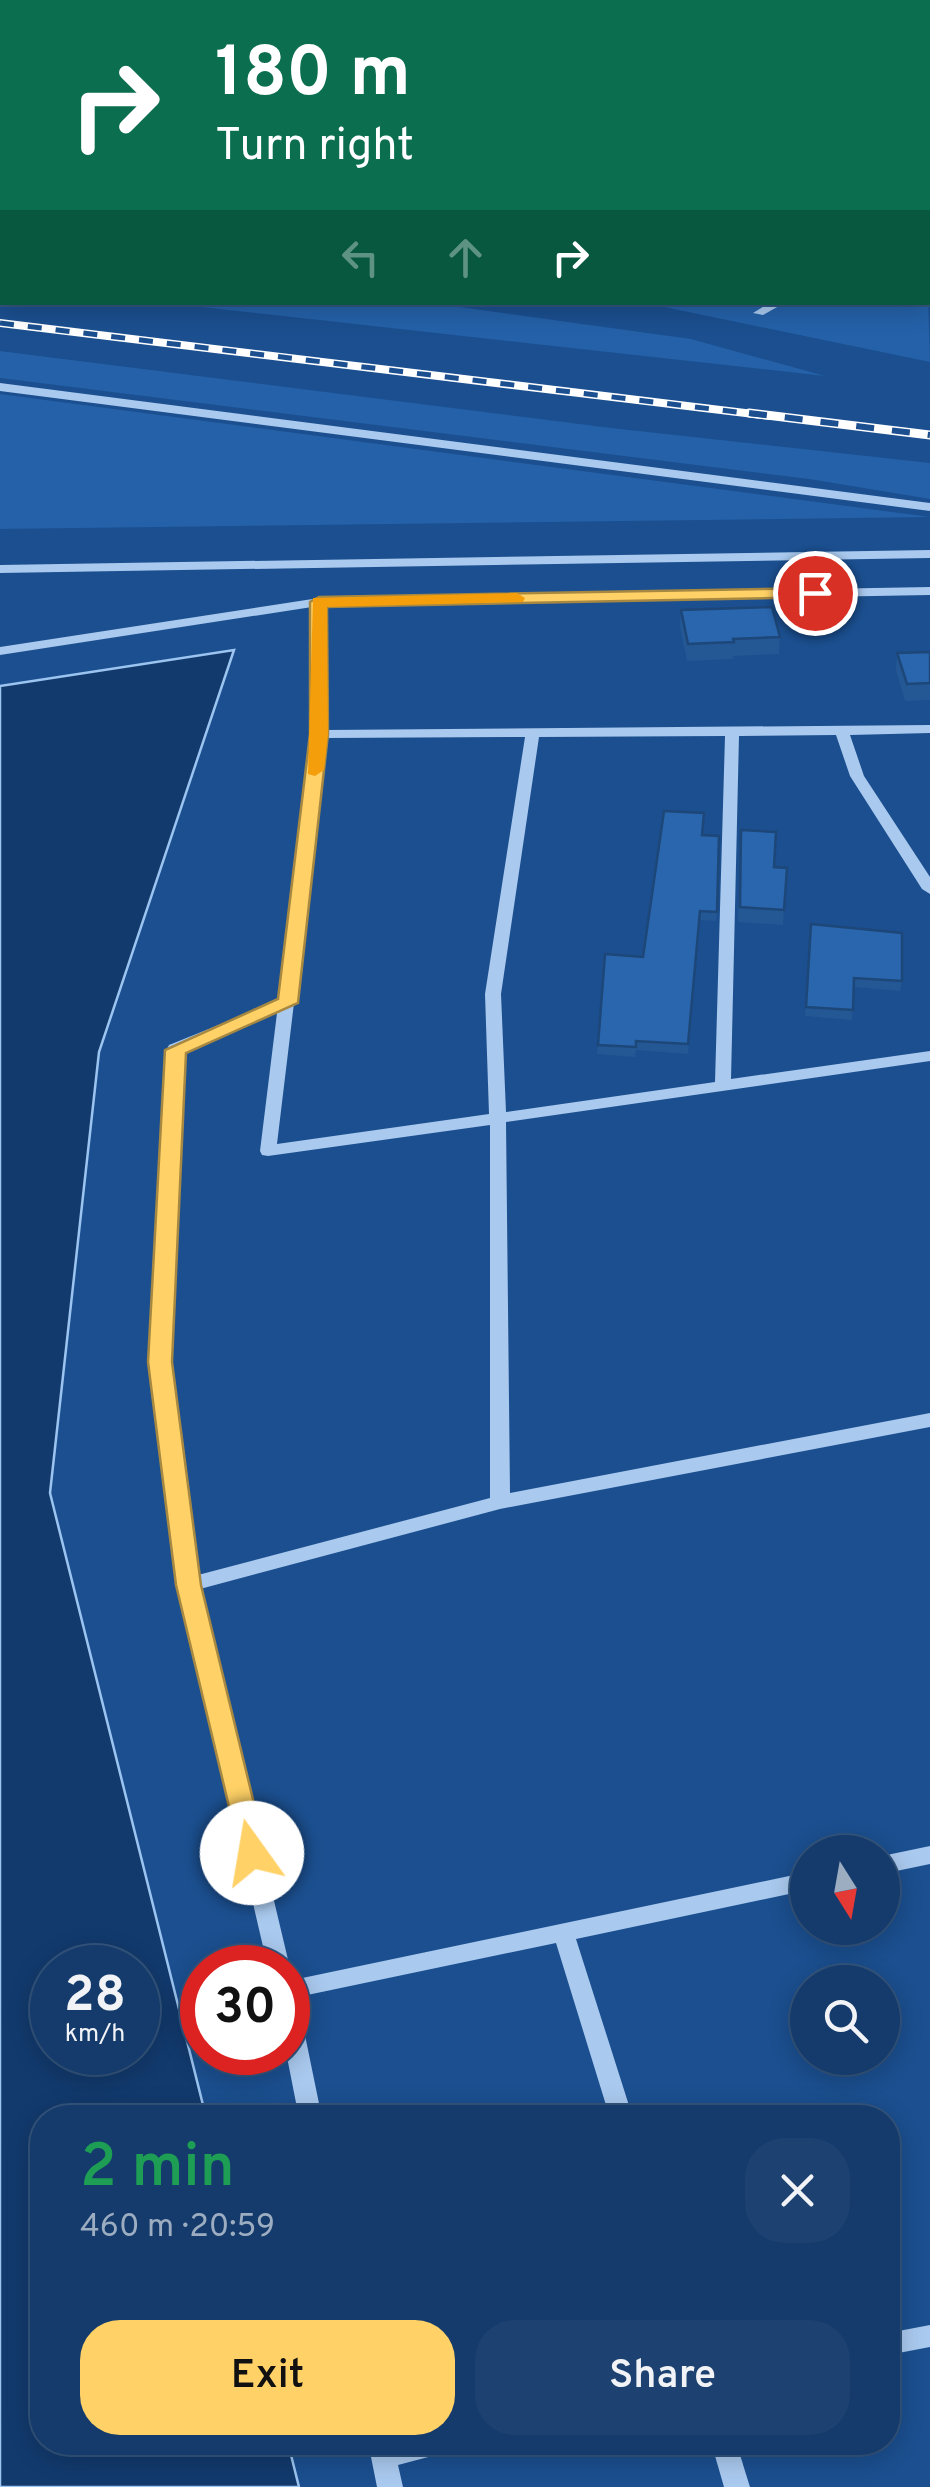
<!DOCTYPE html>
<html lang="en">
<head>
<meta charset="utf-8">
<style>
  :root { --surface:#143b6b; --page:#1d4271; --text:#f1f3f6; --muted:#9dadc1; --line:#33557e; --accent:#ffd166 }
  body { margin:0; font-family:Overpass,sans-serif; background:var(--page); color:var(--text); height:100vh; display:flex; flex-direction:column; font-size:38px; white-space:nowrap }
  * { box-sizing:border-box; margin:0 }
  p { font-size:32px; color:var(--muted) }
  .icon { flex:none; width:55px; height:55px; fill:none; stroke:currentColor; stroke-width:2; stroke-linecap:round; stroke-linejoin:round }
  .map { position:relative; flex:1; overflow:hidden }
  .drawer { position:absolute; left:30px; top:2105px; width:870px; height:350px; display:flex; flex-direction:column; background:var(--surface); border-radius:40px; box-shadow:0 5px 25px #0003,0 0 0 2px var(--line) }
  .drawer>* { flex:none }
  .guide { position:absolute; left:0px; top:0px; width:930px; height:305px; box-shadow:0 5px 25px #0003,0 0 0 2px var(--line); background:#0b6e4f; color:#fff; overflow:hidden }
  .needle { width:65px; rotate:169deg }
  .tools { position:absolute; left:790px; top:1835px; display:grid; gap:20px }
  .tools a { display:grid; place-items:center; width:110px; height:110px; border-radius:50%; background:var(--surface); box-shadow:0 5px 25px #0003,0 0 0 2px var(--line); font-size:50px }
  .speed { position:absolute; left:30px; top:1945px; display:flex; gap:20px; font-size:50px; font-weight:700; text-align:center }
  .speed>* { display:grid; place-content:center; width:130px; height:130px; border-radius:50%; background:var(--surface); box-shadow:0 5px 25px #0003,0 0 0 2px var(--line); line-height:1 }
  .speed small { font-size:25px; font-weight:400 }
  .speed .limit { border:15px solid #d22; background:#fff; color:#111 }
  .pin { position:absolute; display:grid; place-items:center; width:85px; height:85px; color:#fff; margin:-42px; border:5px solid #fff; border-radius:50%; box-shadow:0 2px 10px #0007 }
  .me { position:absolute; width:110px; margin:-55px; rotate:347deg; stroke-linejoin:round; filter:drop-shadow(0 0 8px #0008) }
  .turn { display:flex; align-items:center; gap:35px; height:210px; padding:0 50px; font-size:45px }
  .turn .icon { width:130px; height:130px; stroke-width:2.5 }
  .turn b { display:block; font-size:70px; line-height:85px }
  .lanes { display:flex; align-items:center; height:95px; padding:0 50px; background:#0003; justify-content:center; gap:50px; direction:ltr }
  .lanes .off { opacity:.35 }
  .round { display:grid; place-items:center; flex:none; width:105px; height:105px; border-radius:40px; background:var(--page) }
  .summary { display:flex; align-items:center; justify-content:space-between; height:170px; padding:0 50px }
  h1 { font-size:60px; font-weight:600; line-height:75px; color:#1e9e55 }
  .primary-button { display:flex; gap:20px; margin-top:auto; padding:20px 50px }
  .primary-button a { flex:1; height:115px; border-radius:40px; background:var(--accent); color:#111; font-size:40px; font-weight:600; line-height:115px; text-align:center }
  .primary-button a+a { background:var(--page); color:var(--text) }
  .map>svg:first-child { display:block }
</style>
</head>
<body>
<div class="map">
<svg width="930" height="2487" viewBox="0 0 930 2487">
  <rect width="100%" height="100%" fill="#1b4f8f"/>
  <!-- green -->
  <g fill="#2461a8">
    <path d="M928 295 930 362 645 303 928 302Z"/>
    <path d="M431 303 691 339 825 376 165 303Z"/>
    <path d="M0 351 611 428 930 463V499L809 479 0 378Z"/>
    <path d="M0 394 930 517 0 529Z"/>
  </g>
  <!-- water -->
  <path fill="#123a6d" stroke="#9cc4f0" stroke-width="2.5" fill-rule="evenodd" d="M234 650 99 1052 50 1493 206 2117 42 2118V2442L288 2443 299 2487H0V686ZM52 1968H138V2052H52Z"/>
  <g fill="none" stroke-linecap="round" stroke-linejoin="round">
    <!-- minor -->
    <g fill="#a9c9ee" fill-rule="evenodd">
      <path d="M153 0H191L193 2H157Z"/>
      <path d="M771 302H786L763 315 753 313Z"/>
      <path d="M0 383 930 503V511L0 391Z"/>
      <path d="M930 550V558L0 573V565Z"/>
      <path d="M930 587V595L326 606V730L930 725V733L850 735 864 776 930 877V894L922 889 850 776 836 735 739 736 731 1079 930 1051V1061L506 1122 510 1493 930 1413V1427L500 1509 200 1589 290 1968 288 1973V1968H268L179 1585 151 1362 167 1049 169 1045 278 1001 312 734V607L0 655V647L319 598ZM725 736 715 1082 506 1112 501 994 539 737ZM525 737 485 994 489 1114 277 1144 326 738ZM277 1013 260 1151 262 1155 268 1156 490 1125V1498L198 1575 169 1362 183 1052Z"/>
      <path d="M930 1846V1864L882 1874V1856Z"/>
      <path d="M808 1872V1890L576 1939 633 2118H610L556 1943 293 1998 299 2006 322 2118H299L286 2052 288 1981Z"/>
      <path d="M930 2325V2347L888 2355V2333Z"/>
      <path d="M368 2442H454L451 2451 398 2465 403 2487H377Z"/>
      <path d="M711 2442H736L750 2487H724Z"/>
    </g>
    <!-- rail-far1 casing -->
    <g stroke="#fff" stroke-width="8">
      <path id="rail-far1" d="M0 323 770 416"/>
    </g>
    <!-- rail casing -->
    <g stroke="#fff" stroke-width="9">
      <path id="rail" d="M749 413 930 435"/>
    </g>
    <!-- rail-far1 -->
    <use href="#rail-far1" stroke="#1b4f8f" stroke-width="5" stroke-dasharray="14" stroke-linecap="butt"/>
    <!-- rail -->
    <use href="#rail" stroke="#1b4f8f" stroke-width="6" stroke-dasharray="18" stroke-linecap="butt"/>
  </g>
  <!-- wall -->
  <g fill="#245895">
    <path d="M681 610 780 637 779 654 733 656V659L687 661 680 627Z"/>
    <path d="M930 652V700L905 701 896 670 897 653Z"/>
    <path d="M741 830 774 867 787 868 783 925 738 922Z"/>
    <path d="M702 835 717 912 716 921 699 920 688 1054 636 1050 635 1057 597 1054 605 954 643 957Z"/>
    <path d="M811 924 902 981 900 991 854 987 852 1020 805 1016Z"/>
  </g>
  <!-- building -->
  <g fill="#2a66ad" stroke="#1d4779" stroke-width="2.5">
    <path d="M772 607 780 637 733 639 734 642 688 644 681 610Z"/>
    <path d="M930 652V683L907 684 897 653Z"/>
    <path d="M664 811 704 813 702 835 719 836 717 912 700 911 688 1044 636 1041V1047L598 1045 605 954 643 957Z"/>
    <path d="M741 830 776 832 774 867 787 868 784 910 740 907Z"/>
    <path d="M811 924 902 933V981L854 978 853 1010 806 1007Z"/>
  </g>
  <!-- route -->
  <path fill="#ffd166" stroke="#a68842" stroke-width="2.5" d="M815 588 824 593 821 597 327 607 328 734 298 1003 186 1053 172 1362 201 1585 266 1853 262 1861 252 1864 242 1861 176 1585 148 1362 165 1050 278 999 310 734V602L319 597Z"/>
  <!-- slow -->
  <path fill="#f59e0b" d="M517 593 525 598 523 602 327 607 328 734 324 770 315 776 308 774 313 598Z"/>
</svg>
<div class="tools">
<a><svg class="needle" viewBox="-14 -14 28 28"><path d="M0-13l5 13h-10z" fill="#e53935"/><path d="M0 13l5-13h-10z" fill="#9dadc1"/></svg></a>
<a><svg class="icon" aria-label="search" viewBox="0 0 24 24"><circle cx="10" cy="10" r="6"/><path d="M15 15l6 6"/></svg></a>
</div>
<div class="speed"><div>28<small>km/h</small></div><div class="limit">30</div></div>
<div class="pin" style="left:815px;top:593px;background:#d93025"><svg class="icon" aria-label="arrive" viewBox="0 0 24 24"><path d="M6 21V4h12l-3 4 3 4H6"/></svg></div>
<svg class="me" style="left:252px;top:1853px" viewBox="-20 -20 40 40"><circle r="19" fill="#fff"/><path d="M0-13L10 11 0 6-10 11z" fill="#ffd166"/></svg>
<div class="guide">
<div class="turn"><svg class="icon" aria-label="right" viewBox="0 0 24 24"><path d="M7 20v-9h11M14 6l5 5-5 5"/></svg><div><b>180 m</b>Turn right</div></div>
<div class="lanes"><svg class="icon off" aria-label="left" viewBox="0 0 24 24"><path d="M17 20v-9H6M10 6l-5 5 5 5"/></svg><svg class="icon off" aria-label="ahead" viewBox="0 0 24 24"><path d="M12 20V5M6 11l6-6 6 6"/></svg><svg class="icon" aria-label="right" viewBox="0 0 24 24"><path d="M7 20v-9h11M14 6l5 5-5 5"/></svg></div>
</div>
<section class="drawer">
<div class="summary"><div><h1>2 min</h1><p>460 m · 20:59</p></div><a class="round"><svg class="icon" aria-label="close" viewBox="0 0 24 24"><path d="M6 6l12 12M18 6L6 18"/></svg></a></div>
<div class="primary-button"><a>Exit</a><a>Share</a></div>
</section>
</div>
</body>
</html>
